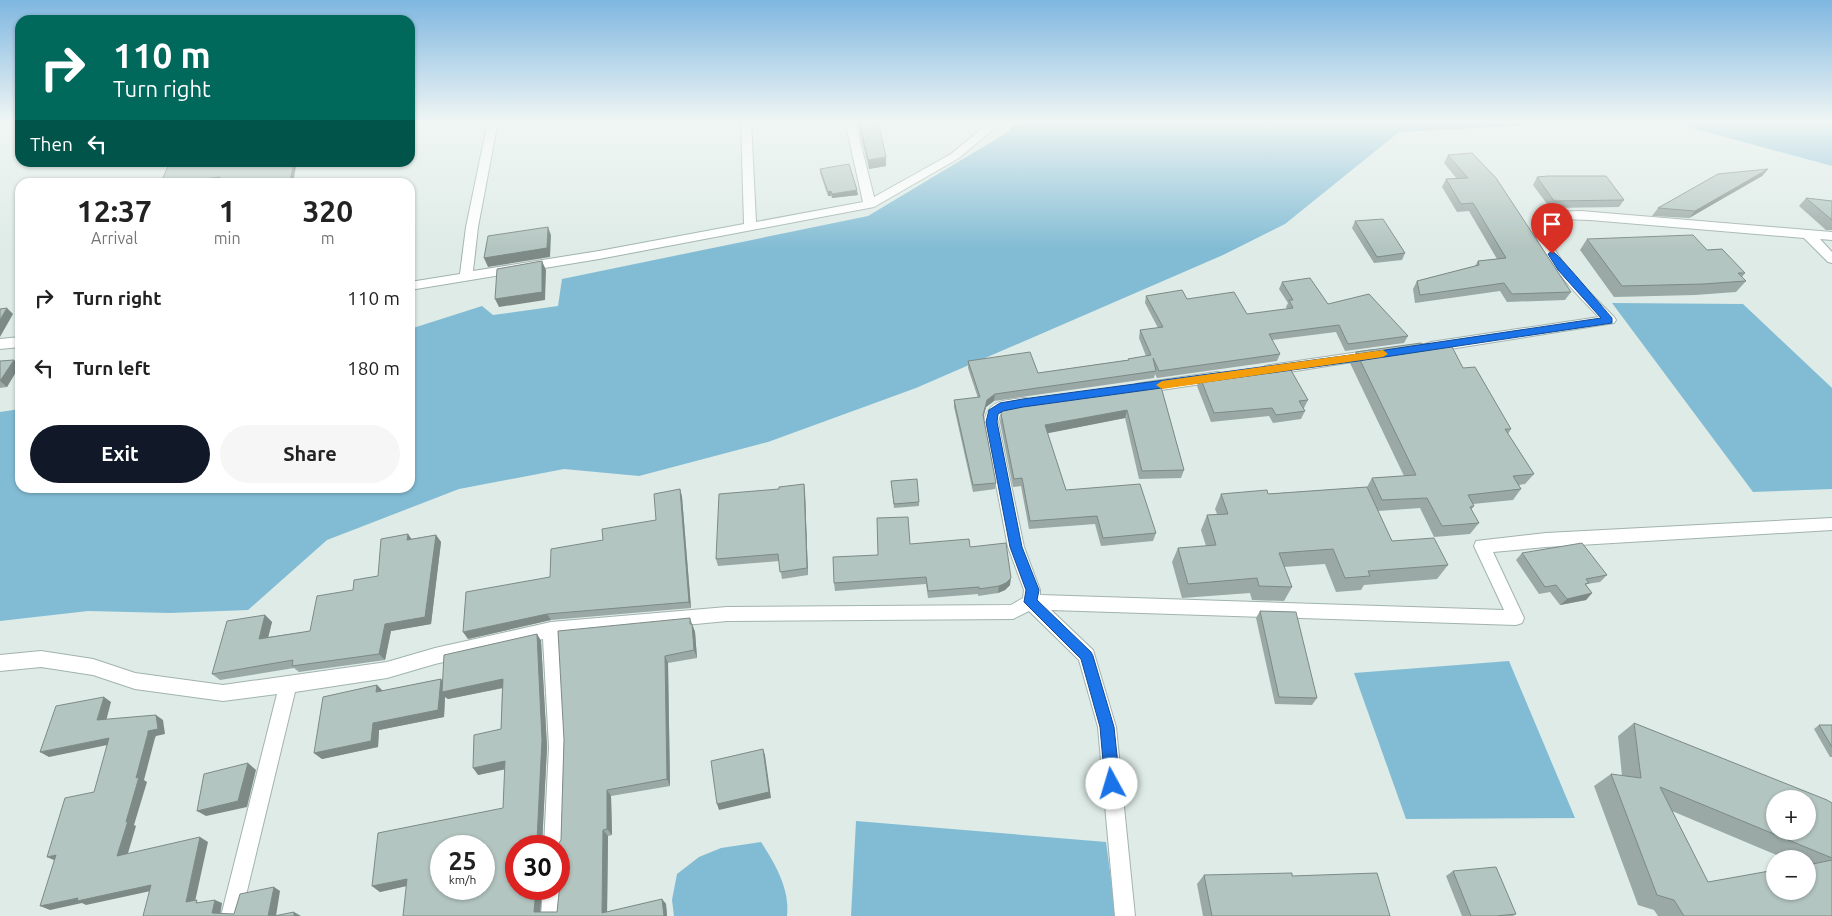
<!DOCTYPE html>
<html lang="en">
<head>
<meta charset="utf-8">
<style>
  :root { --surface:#fff; --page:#f6f6f6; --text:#222; --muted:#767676; --accent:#111827 }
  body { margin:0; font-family:Ubuntu,sans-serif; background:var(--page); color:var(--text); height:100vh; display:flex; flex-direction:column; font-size:19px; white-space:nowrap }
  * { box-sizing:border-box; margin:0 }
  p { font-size:16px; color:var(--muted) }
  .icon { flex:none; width:28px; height:28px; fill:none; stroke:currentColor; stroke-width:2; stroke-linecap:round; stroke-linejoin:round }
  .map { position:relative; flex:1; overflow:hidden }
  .panel { position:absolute; left:15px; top:178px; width:400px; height:315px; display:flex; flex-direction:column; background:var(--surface); border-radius:15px; box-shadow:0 1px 4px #0004 }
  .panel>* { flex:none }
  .banner { position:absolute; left:15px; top:15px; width:400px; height:152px; border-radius:15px; box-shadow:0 1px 4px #0004; background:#00695c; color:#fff; overflow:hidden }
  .fabs { position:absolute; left:1766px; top:790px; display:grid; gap:10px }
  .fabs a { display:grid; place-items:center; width:50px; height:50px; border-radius:50%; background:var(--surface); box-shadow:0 1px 4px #0004; font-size:25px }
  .speed { position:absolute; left:430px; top:835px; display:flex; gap:10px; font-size:25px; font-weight:700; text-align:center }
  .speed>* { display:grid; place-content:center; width:65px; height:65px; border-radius:50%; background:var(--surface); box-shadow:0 1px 4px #0004; line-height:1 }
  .speed small { font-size:12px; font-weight:400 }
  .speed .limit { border:8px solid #d22; background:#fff; color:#111 }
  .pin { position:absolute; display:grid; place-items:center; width:42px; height:42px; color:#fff; margin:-51px -21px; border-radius:50% 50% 50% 0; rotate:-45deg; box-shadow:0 0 5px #0007 }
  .pin .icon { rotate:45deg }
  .me { position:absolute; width:55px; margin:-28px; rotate:354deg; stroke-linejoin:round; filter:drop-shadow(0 0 4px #0008) }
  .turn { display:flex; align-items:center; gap:18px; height:105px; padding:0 15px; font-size:22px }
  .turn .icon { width:65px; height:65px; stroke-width:2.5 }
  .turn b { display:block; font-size:35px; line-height:42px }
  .then { display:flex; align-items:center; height:48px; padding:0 15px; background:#0003; gap:10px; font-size:19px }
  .eta { display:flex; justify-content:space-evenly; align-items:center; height:85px; text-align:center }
  .eta b { font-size:30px; font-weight:600; line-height:35px }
  .primary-button { display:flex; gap:10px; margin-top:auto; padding:10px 15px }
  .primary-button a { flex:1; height:58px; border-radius:30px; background:var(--accent); color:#fff; font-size:20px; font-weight:600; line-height:58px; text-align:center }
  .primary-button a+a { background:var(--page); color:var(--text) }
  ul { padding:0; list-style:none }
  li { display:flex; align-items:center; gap:15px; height:70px; padding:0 15px }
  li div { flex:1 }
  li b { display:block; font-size:19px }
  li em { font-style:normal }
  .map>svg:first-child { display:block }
</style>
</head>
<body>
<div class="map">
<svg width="1832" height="916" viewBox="0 0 1832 916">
  <rect width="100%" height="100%" fill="#deebe7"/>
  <!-- water -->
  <g fill="#82bcd4">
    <path d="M1018 121H1832V166L1677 124 1598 122 1399 132 1285 224 1223 255 916 388 768 442 639 476 564 469 459 489 327 540 248 610 170 613 88 611 0 621V412L20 409V488H410V329L482 306 493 315 558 306 562 279 868 216 1008 132Z"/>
    <path d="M1612 303 1743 304 1832 388V489L1753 492Z"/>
    <path d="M1509 661 1575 818 1406 819 1354 673Z"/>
    <path d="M856 821 1106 842 1116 916H851Z"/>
    <path d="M761 842C775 864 790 889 787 916H674L672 900 677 874 699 857 721 848Z"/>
  </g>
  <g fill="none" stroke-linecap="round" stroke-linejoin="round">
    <!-- street casing -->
    <g stroke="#a1b3af" stroke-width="2">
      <g id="street">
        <path d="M488 121H498L478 227 473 271 599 251 744 224 741 121H751L756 222 863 202 845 121H855L874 197 951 154 991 121H1003L959 158 874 207 599 259 410 290V282L460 274 466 227Z"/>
        <path d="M1581 211 1832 232V240L1820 239 1832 252V263L1828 262 1804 238 1590 220 1563 219 1545 223C1549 257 1591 293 1614 317L1616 320 1614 323 1431 352 1426 350 1424 347 1426 344 1431 342 1599 317C1583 301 1523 241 1535 218L1555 212Z"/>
        <path d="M20 337V347L0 349V339Z"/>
        <path d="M1373 350 1378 352 1380 355 1378 358 1270 375 1265 374 1263 370 1265 366 1270 365Z"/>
        <path d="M1217 372 1222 373 1224 377 1222 381 1141 393 1136 392 1134 388 1136 384 1141 383Z"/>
        <path d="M1024 398 1029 399 1031 403 1029 407 1004 412 1000 415 998 422 1024 547 1040 590V595L1504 610 1474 546 1476 541 1546 533 1832 518V530L1546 547 1493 552 1524 618 1522 623 1516 625 1051 610 1093 650 1116 727 1135 916H1115L1098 727 1079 660 1029 611 1013 619 727 621 560 637 567 747 564 846 559 854V846H544L549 747 543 639 435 664 387 678 295 692 241 916H221L277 694 223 701 135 689 93 675 41 667 0 671V655L41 651 93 659 135 673 223 685 387 662 435 648 551 622 727 607 1011 605 1023 598 1024 590 1008 547 984 422C989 399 1004 401 1024 398Z"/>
        <path d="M559 881 563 889 561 916H541L543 889H559Z"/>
      </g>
    </g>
    <!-- street -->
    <use href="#street" fill="#fff" fill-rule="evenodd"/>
  </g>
  <!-- wall -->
  <g fill="#9aa9a5" fill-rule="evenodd">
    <path d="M859 121 886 166 869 169 859 129Z"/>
    <path d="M1448 155 1571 292 1565 300 1507 302 1500 291 1415 303 1413 289 1417 281 1475 266 1478 261 1497 259 1469 211 1457 212 1442 187 1446 179H1457L1444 163Z"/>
    <path d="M820 169 858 195 832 198 831 196H828L820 173Z"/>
    <path d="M1768 169 1762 176 1689 218 1652 216 1658 208Z"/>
    <path d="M1537 177 1624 200 1619 207 1550 208 1533 185Z"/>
    <path d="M1806 198 1832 201V230H1826L1799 206Z"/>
    <path d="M1355 221 1405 253 1402 260 1374 263 1352 228Z"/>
    <path d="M1587 239 1707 250 1745 273 1742 277 1746 281 1736 292 1695 295 1614 297 1580 250Z"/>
    <path d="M1282 282 1328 304 1408 336 1404 343 1345 351 1336 332 1272 340 1280 354 1277 361 1157 378 1155 374 1154 378 994 401 986 407 983 418 996 483 995 489 973 492 954 407V400L978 398 968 368V361L1038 373 1128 360V359L1146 356 1139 338 1140 330 1158 328 1145 303 1146 296 1187 299 1247 314 1287 309 1286 307 1288 303 1279 289Z"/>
    <path d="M1422 344 1463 368 1511 429 1508 434 1534 474 1525 484 1519 485 1521 489 1513 500 1473 504 1474 506 1471 510 1479 523 1470 534 1434 537 1420 508 1378 511 1392 541 1448 565 1437 579 1364 585 1361 590 1336 592 1325 564 1284 567 1292 587 1284 601 1252 600 1250 593 1182 598 1172 562 1178 548 1206 546 1201 530 1207 515 1217 514 1215 509 1221 494H1268L1367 487 1372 478 1404 476 1350 363 1356 352Z"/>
    <path d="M0 361 20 365 7 387 0 388Z"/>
    <path d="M1200 377 1308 400 1304 408H1303L1305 411 1301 419 1273 423 1269 416 1211 422 1197 386Z"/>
    <path d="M1160 383 1184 470 1181 478 1139 479 1125 418 1047 433 1066 490 1156 533 1153 541 1101 546 1095 524 1029 529 1021 486 1013 487 1000 422 1001 414Z"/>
    <path d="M891 481 919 502V506L894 508Z"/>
    <path d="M804 484 805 492 808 575 782 579 779 561 718 566 716 559 779 489Z"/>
    <path d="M680 489 682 497 691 608 551 620 468 639 550 577 603 540 656 520Z"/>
    <path d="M408 534 411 539 436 535 441 542 431 624 391 631 385 660 299 672 294 668 220 680 212 674 265 615 272 622 268 637 310 631 378 576Z"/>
    <path d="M910 544 970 547 1010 585 1005 590 998 593 978 596V594L928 598 926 584 835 591 834 583Z"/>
    <path d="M1522 553 1607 575 1600 582 1587 584 1586 585 1592 593 1586 600 1560 605 1550 592 1539 594 1516 560Z"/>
    <path d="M1260 611 1317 698 1312 705 1275 704 1256 618Z"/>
    <path d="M690 618 695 632 697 658 668 663 670 786 611 796 612 835 608 836 607 912 662 899 666 904 667 916H403L407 886 380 892 372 886 503 808 505 769 478 775 501 729 502 688 448 699 445 697 444 717 379 730 378 747 322 759 314 753 377 685 382 691 441 679 442 681 537 634 541 641 547 747 542 842 516 889H542L540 912H557L560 884 564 740Z"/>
    <path d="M1634 723 1832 803V916H1658L1654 910 1638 905 1594 786 1611 774 1622 776 1618 736ZM1672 811 1786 859H1808V891L1708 882Z"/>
    <path d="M1819 725H1832V757H1830L1814 729Z"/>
    <path d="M1453 871 1516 914 1513 916H1462L1446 876Z"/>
    <path d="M1204 875 1292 876 1390 916H1203L1197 884Z"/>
  </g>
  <!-- shaded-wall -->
  <g fill="#7d8a86">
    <path d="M886 157V166L869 169 868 160Z"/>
    <path d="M294 162H297L293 182H281Z"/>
    <path d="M1768 169 1762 176 1689 218 1695 211Z"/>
    <path d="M220 177 223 182H177Z"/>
    <path d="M857 190 858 195 832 198V194Z"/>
    <path d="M831 191V196H828V192Z"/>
    <path d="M548 227 551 235 550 257 488 267 484 258Z"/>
    <path d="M542 261 546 270 545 300 499 307 495 299Z"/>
    <path d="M7 308 13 314 0 337V320Z"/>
    <path d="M14 360 20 365 7 387 0 381Z"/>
    <path d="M995 394 994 401 986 407 982 422 983 415 987 400Z"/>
    <path d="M1127 410 1125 418 1044 434 1045 425Z"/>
    <path d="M804 484 805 492 808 575 807 568Z"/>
    <path d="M680 489 682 497 691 608 689 602Z"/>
    <path d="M408 534 413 541 407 540Z"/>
    <path d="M436 535 441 542 431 624 391 631 385 660 379 654 385 624Z"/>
    <path d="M1011 578 1010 585 1005 590 998 593 999 586Z"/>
    <path d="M1592 593 1586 600 1560 605 1567 599Z"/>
    <path d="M547 614 551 620 468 639 463 632Z"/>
    <path d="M265 615 272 622 266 646 259 639Z"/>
    <path d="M692 624 695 632 697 658 694 650Z"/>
    <path d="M537 634 541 641 547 747 542 846 537 840Z"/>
    <path d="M665 656 668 663 670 786 667 779Z"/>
    <path d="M441 679 446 686 503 679 508 687 448 699 445 697 444 717 379 730 378 747 322 759 314 753 373 723Z"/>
    <path d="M377 685 384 692H376Z"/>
    <path d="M104 697 111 702 105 725 97 720Z"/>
    <path d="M156 715 163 720 165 734 156 736 155 738 144 780 147 782 134 825 136 826 126 860 117 856 136 778 148 731Z"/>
    <path d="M109 738 117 743 49 757 40 752Z"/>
    <path d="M763 749 765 755 771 798 719 810 717 804Z"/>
    <path d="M505 761 511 768 478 775 473 768Z"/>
    <path d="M248 763 256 770 247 807 206 816 197 811Z"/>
    <path d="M607 790 611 796 612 835 607 829Z"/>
    <path d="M603 830 608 836 607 916 602 913Z"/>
    <path d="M200 837 208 842 194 906 186 902Z"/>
    <path d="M56 855V861L47 857Z"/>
    <path d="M407 879 415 884 380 892 372 886Z"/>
    <path d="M151 885 160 889 86 905 82 903 50 910 40 906 78 898Z"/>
    <path d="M274 887 280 891 276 916H268Z"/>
    <path d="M536 889H542L540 916 534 912Z"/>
    <path d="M662 899 666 904 667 916H664Z"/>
    <path d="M215 900 222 903 220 916 212 913Z"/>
    <path d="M294 912 301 916H294Z"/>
  </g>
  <!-- building -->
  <g fill="#b3c5c0" stroke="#7d8a86" fill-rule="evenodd">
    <path d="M859 121H878L886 157 868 160Z"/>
    <path d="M1472 153 1496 178 1571 292 1512 294 1504 283 1420 295 1417 281 1479 265 1478 261 1506 258 1473 203 1461 204 1446 179 1468 178 1448 155Z"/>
    <path d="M170 162H294L290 181 281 182H218L220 177 177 182H161Z"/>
    <path d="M849 164 857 190 832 194 831 191 828 192 820 169Z"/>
    <path d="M1768 169 1695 211 1658 208 1718 174Z"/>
    <path d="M1548 176H1606L1624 200 1554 201 1537 177Z"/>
    <path d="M1806 198 1832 201V220Z"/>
    <path d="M1383 219 1405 253 1377 257 1355 221Z"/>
    <path d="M548 227 547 248 484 258 488 236Z"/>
    <path d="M1693 235 1707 250 1722 249 1745 273H1738L1746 281 1703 284 1622 286 1587 239Z"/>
    <path d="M542 261V292L495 299 497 269Z"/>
    <path d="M1310 278 1328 304 1369 294 1408 336 1348 344 1339 325 1269 334 1280 354 1159 371 1153 358 1156 371 995 394 987 400 983 415 996 483 973 485 954 400 980 397 968 361 1030 352 1038 373 1129 360 1128 359 1151 355 1140 330 1163 327 1146 296 1182 290 1187 299 1234 292 1247 314 1293 308 1289 300H1293L1282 282Z"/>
    <path d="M7 308 0 320V309Z"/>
    <path d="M1421 343 1422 344 1450 343 1463 368 1475 367 1511 429H1505L1534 474 1513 476 1521 489 1468 495 1474 506 1470 507 1479 523 1442 526 1427 498 1382 500 1372 478 1416 475 1356 352Z"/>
    <path d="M14 360 0 381V361Z"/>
    <path d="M1288 365 1308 400 1299 401 1305 411 1276 415 1272 408 1214 413 1200 377Z"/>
    <path d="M1160 383 1184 470 1142 471 1127 410 1045 425 1066 490 1140 484 1156 533 1103 538 1097 516 1030 521 1022 478 1014 479 1001 414 1002 408 1006 406Z"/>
    <path d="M917 479 919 502 894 504 891 481Z"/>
    <path d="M804 484 807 568 780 572 778 554 716 559 719 494 779 489V487Z"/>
    <path d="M1367 487 1392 541 1434 538 1448 565 1368 571 1370 576 1345 578 1333 549 1279 553 1292 587 1259 586 1257 578 1188 584 1178 548 1216 545 1207 515 1228 514 1221 494 1267 490 1268 494Z"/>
    <path d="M680 489 689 602 547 614 463 632 466 592 550 577 551 549 603 540 602 529 656 520 654 494Z"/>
    <path d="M908 517 910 544 969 539 970 547 1006 543 1011 578 1006 583 999 586 979 589V587L928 591 926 577 834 583 833 557 878 555 877 518Z"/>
    <path d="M408 534 407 540 436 535 425 617 385 624 379 654 292 666 293 660 212 674 227 621 265 615 259 639 310 631 317 596 353 590 354 580 378 576 381 539Z"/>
    <path d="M1582 543 1607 575 1586 579 1589 583 1585 584 1592 593 1567 599 1556 585 1545 587 1522 553Z"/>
    <path d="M1260 611 1296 612 1317 698 1279 697Z"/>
    <path d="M690 618V624H692L694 650 665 656 667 779 607 790V829L603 830 602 913 662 899 664 916H403L407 879 372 886 378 833 503 808 505 761 473 768 474 735 501 729 503 679 442 692 444 655 537 634 542 740 537 840 539 842H552V846H516V889H536L534 912H557L560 884 559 882V846H557L561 840 564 740 558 631ZM441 846H484V889H441Z"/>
    <path d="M441 679 438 710 373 723 371 741 314 753 323 697 377 685 376 692Z"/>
    <path d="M104 697 97 720 156 715 158 729 148 731V733L136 778 139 777 126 822 128 821 117 856 200 837 186 902 197 900 196 903 215 900 212 913 234 914 240 894 274 887 268 916H143L151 885 77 901 78 898 40 906 56 855 47 857 65 798 94 792 109 738 40 752 56 706Z"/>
    <path d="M1634 723 1827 800 1832 803V858L1660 787 1708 882 1775 870V891H1808V865L1832 860V916H1684L1674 900 1657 895 1611 774 1641 778ZM1775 799H1808V831H1775Z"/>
    <path d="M1819 725H1832V747Z"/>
    <path d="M763 749 769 792 717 804 711 761Z"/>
    <path d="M248 763 238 801 197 811 204 774Z"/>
    <path d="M1496 867 1516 914 1496 916H1471L1453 871Z"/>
    <path d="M1292 873V876L1377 873 1390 916H1212L1204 875Z"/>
    <path d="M294 912V916H274Z"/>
  </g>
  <!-- sky -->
  <linearGradient id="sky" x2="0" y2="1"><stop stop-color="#7fb7e0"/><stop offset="0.49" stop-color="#f0f6f4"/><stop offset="1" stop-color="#f0f6f4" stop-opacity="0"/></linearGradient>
  <rect width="1832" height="249" fill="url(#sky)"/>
  <!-- route -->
  <path fill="#1a73e8" stroke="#114b97" d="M1552 251C1557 252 1604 309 1612 318V323L1358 361 1023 407 1003 411 998 414 997 422 1022 547 1039 590 1037 600 1091 652 1093 656 1114 727 1120 784 1118 789 1112 791 1107 789 1105 784 1100 727 1081 659 1024 602 1026 590 1010 547 986 422 989 410 1000 403 1023 399 1358 354 1601 318 1558 270 1548 254Z"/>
  <!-- slow -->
  <path fill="#f59e0b" d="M1383 350 1388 354 1383 357 1162 389 1156 385 1162 381Z"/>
</svg>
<div class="fabs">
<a>+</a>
<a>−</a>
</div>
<div class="speed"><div>25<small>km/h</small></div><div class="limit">30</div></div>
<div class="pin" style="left:1552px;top:254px;background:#d93025"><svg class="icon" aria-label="arrive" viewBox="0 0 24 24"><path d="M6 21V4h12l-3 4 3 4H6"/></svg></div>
<svg class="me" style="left:1112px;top:784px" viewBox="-20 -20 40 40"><circle r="19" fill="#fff"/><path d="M0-13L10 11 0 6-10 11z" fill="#1a73e8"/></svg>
<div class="banner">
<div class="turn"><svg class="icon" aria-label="right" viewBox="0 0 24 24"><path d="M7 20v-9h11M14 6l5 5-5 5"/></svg><div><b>110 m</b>Turn right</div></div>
<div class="then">Then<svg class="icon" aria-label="left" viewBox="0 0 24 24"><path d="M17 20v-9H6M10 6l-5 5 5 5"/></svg></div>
</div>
<section class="panel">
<div class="eta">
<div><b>12:37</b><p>Arrival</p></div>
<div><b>1</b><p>min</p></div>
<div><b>320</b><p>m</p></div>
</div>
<ul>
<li><svg class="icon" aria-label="right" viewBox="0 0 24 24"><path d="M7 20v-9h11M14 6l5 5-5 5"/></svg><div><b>Turn right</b></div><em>110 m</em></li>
<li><svg class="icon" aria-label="left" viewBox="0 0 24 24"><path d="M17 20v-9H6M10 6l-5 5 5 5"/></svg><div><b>Turn left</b></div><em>180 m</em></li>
</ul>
<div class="primary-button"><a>Exit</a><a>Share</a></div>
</section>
</div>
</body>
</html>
